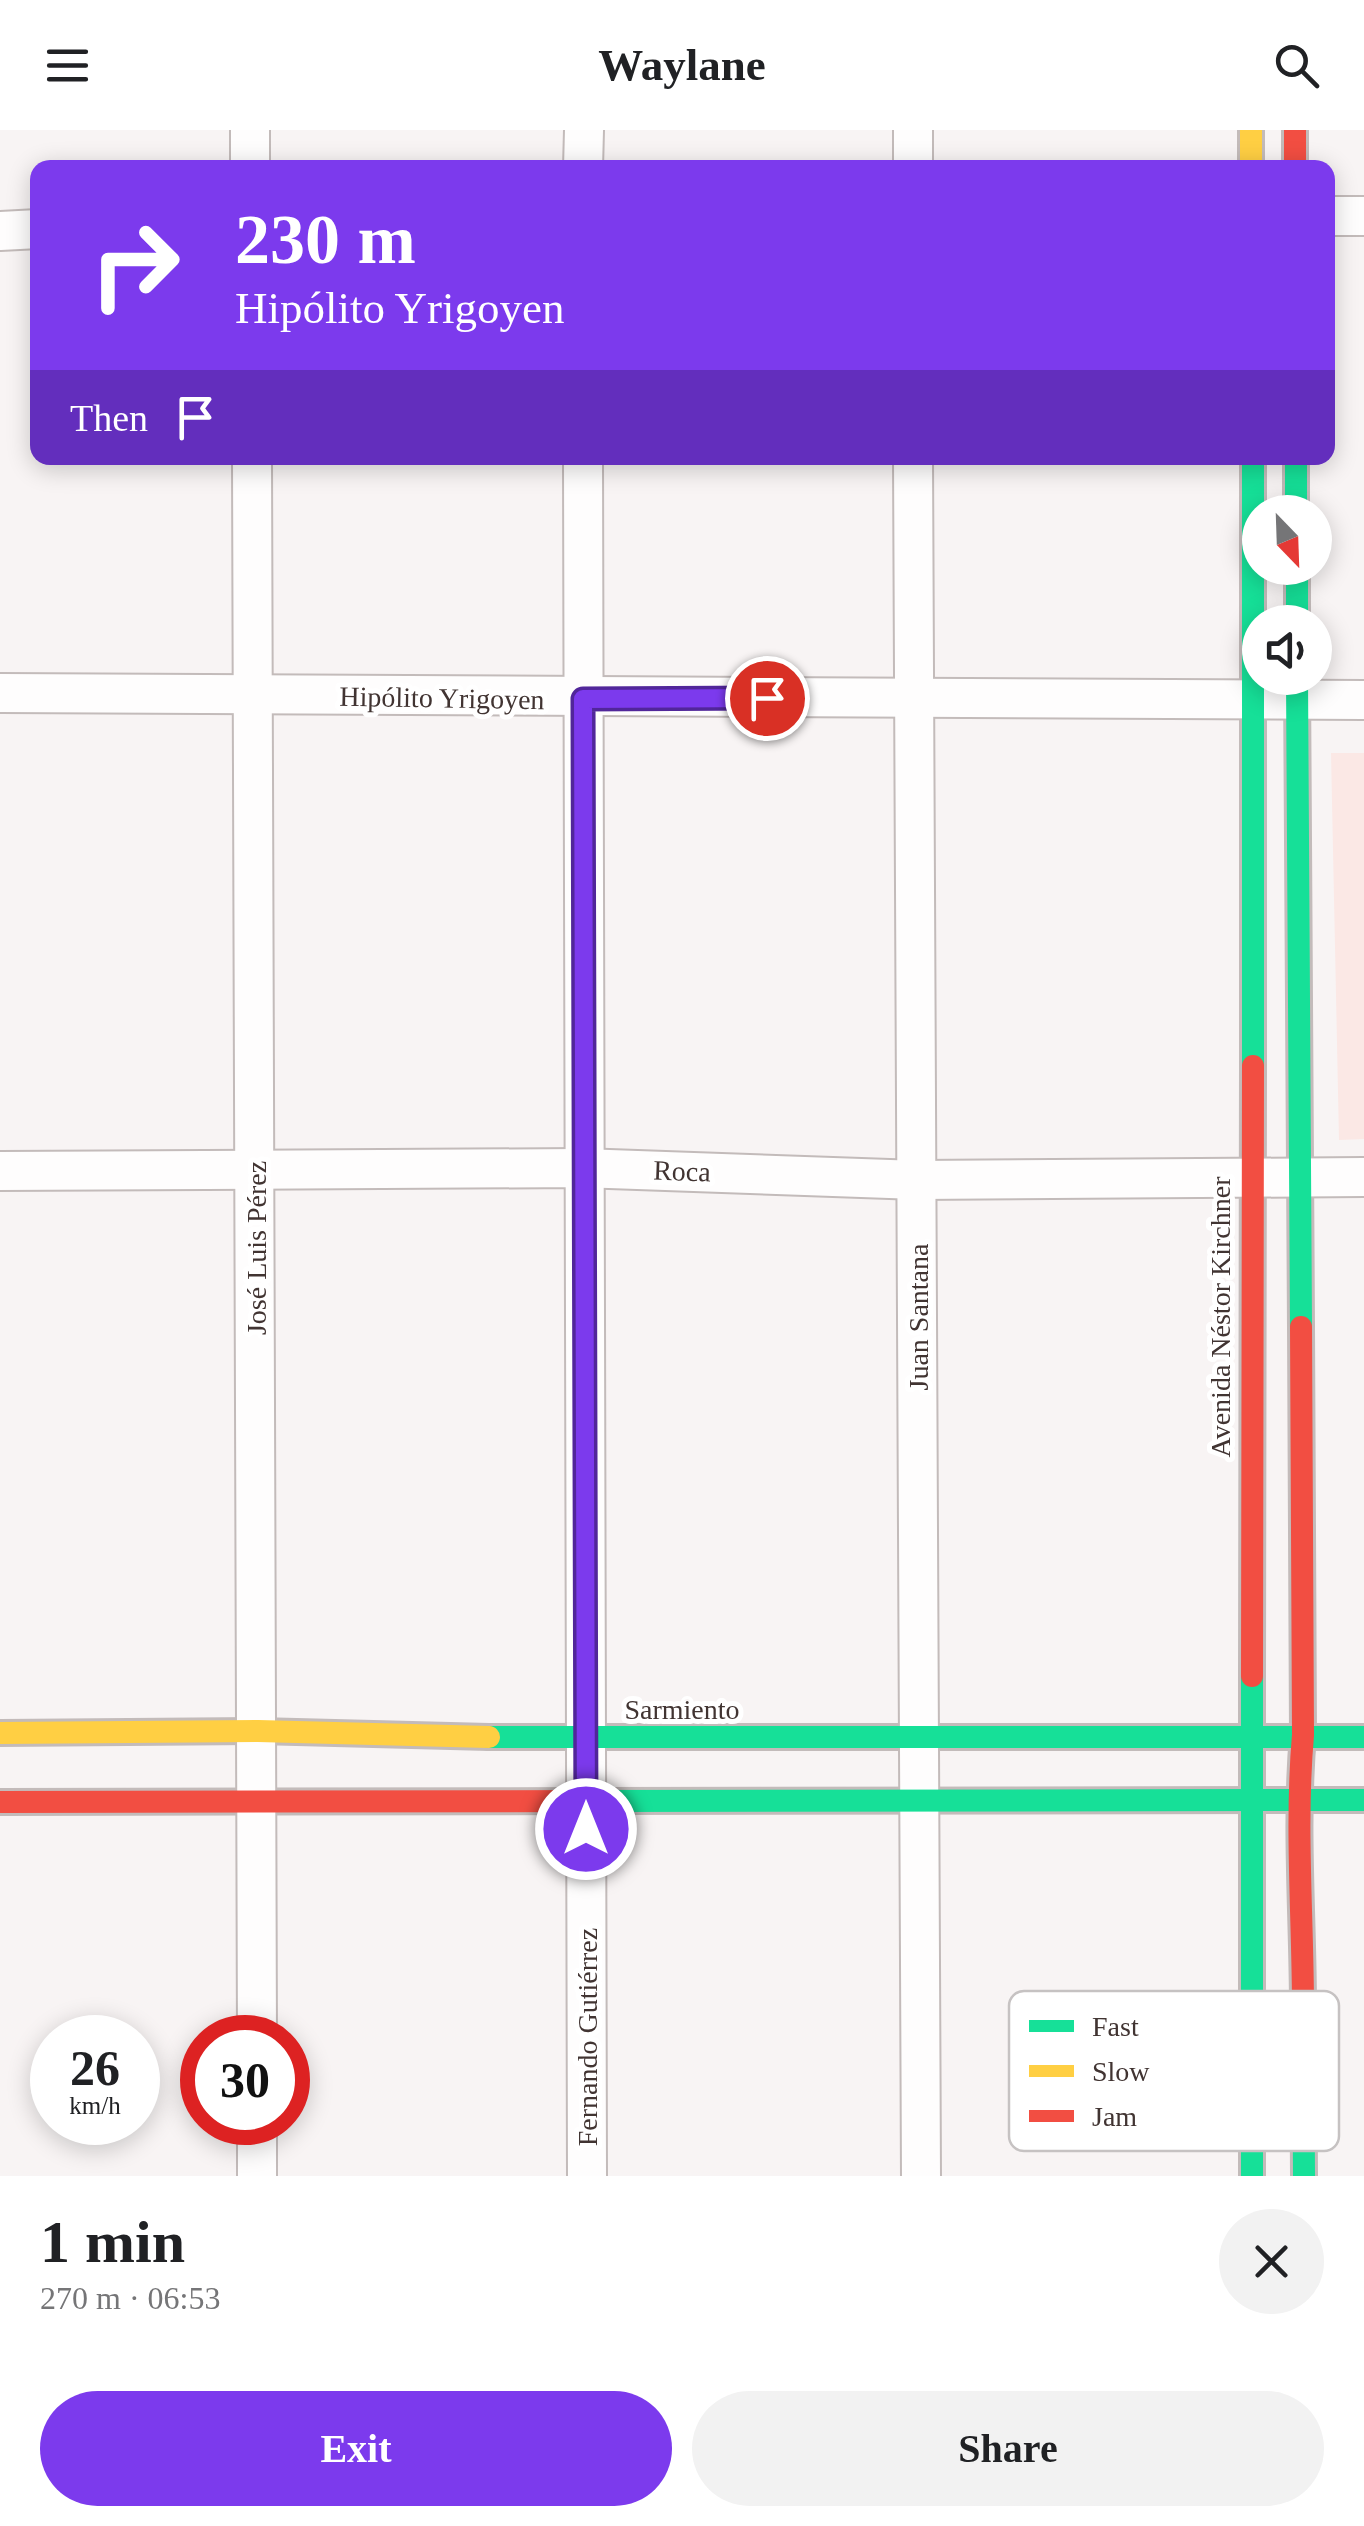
<!DOCTYPE html>
<html lang="en">
<head>
<meta charset="utf-8">
<style>
  :root { --surface:#fff; --page:#f2f2f2; --text:#202124; --muted:#757577; --accent:#7c3aed }
  body { margin:0; font-family:"Times New Roman",serif; background:var(--page); color:var(--text); height:100vh; display:flex; flex-direction:column; font-size:38px; white-space:nowrap }
  * { box-sizing:border-box; margin:0 }
  p { font-size:32px; color:var(--muted) }
  .icon { flex:none; width:55px; height:55px; fill:none; stroke:currentColor; stroke-width:2; stroke-linecap:round; stroke-linejoin:round }
  .map { position:relative; height:2046px; overflow:hidden }
  .details { display:flex; flex-direction:column; background:var(--surface); flex:1 }
  .details>* { flex:none }
  .guide { position:absolute; left:30px; top:30px; width:1305px; height:305px; border-radius:20px; box-shadow:0 5px 25px #0003; background:#7c3aed; color:#fff; overflow:hidden }
  .needle { width:65px; rotate:157deg }
  .fabs { position:absolute; left:1242px; top:365px; display:grid; gap:20px }
  .fabs a { display:grid; place-items:center; width:90px; height:90px; border-radius:50%; background:var(--surface); box-shadow:0 5px 25px #0003; font-size:50px }
  .speed { position:absolute; left:30px; top:1885px; display:flex; gap:20px; font-size:50px; font-weight:700; text-align:center }
  .speed>* { display:grid; place-content:center; width:130px; height:130px; border-radius:50%; background:var(--surface); box-shadow:0 5px 25px #0003; line-height:1 }
  .speed small { font-size:25px; font-weight:400 }
  .speed .limit { border:15px solid #d22; background:#fff; color:#111 }
  .pin { position:absolute; display:grid; place-items:center; width:85px; height:85px; color:#fff; margin:-42px; border:5px solid #fff; border-radius:50%; box-shadow:0 2px 10px #0007 }
  .me { position:absolute; width:110px; margin:-55px; rotate:0deg; stroke-linejoin:round; filter:drop-shadow(0 0 8px #0008) }
  .turn { display:flex; align-items:center; gap:35px; height:210px; padding:0 40px; font-size:45px }
  .turn .icon { width:130px; height:130px; stroke-width:2.5 }
  .turn b { display:block; font-size:70px; line-height:85px }
  .then { display:flex; align-items:center; height:95px; padding:0 40px; background:#0003; gap:20px; font-size:38px }
  .round { display:grid; place-items:center; flex:none; width:105px; height:105px; border-radius:52px; background:var(--page) }
  .headline { display:flex; align-items:center; justify-content:space-between; height:170px; padding:0 40px }
  h1 { font-size:60px; font-weight:700; line-height:75px }
  .action { display:flex; gap:20px; margin-top:auto; padding:20px 40px }
  .action a { flex:1; height:115px; border-radius:60px; background:var(--accent); color:#fff; font-size:40px; font-weight:700; line-height:115px; text-align:center }
  .action a+a { background:var(--page); color:var(--text) }
  header { display:flex; justify-content:space-between; align-items:center; height:130px; padding:0 40px; background:var(--surface); font-size:45px; font-weight:700 }
  .map>svg:first-child { display:block }
</style>
</head>
<body>
<header><svg class="icon" aria-label="menu" viewBox="0 0 24 24"><path d="M4 6h16M4 12h16M4 18h16"/></svg>Waylane<svg class="icon" aria-label="search" viewBox="0 0 24 24"><circle cx="10" cy="10" r="6"/><path d="M15 15l6 6"/></svg></header>
<div class="map">
<svg width="1364" height="2046" viewBox="0 0 1364 2046">
  <rect width="100%" height="100%" fill="#f8f4f4"/>
  <!-- green -->
  <path fill="#fbe8e5" d="M1331 623H1364V1009L1339 1010Z"/>
  <g fill="none" stroke-linecap="round" stroke-linejoin="round">
    <!-- street casing -->
    <g stroke="#c3bbba" stroke-width="42">
      <g id="street">
        <path d="M250 38V0"/>
        <path d="M583 38 584 0"/>
        <path d="M913 38V0"/>
        <path d="M1328 86H1364"/>
        <path d="M0 101 38 99"/>
        <path d="M252 328 257 1908"/>
        <path d="M583 328 587 2046"/>
        <path d="M913 328 921 2046"/>
        <path d="M0 563 1364 570"/>
        <path d="M0 1041 581 1038 918 1050 1364 1047"/>
        <path d="M257 1992V2046"/>
      </g>
    </g>
    <!-- fast casing -->
    <g stroke="#c3bbba" stroke-width="28">
      <g id="fast">
        <path d="M1296 328V382"/>
        <path d="M1297 438V492"/>
        <path d="M1297 548 1301 1197"/>
        <path d="M1253 936V328"/>
        <path d="M489 1607H1364"/>
        <path d="M600 1671 1364 1670"/>
        <path d="M1303 1879 1304 2046"/>
        <path d="M1252 2046V1546"/>
      </g>
    </g>
    <!-- slow casing -->
    <g stroke="#c3bbba" stroke-width="28">
      <g id="slow">
        <path d="M1251 0V38"/>
        <path d="M0 1603 258 1601 489 1607"/>
      </g>
    </g>
    <!-- jam casing -->
    <g stroke="#c3bbba" stroke-width="28">
      <g id="jam">
        <path d="M1295 0V38"/>
        <path d="M1301 1197 1303 1605C1295 1696 1303 1788 1303 1879"/>
        <path d="M1252 1546 1253 936"/>
        <path d="M0 1672 600 1671"/>
      </g>
    </g>
    <!-- street -->
    <use href="#street" stroke="#fefdfd" stroke-width="38"/>
    <!-- fast -->
    <use href="#fast" stroke="#16e098" stroke-width="22"/>
    <!-- slow -->
    <use href="#slow" stroke="#ffcf43" stroke-width="22"/>
    <!-- jam -->
    <use href="#jam" stroke="#f24e42" stroke-width="22"/>
  </g>
  <g fill="none" stroke-linecap="round" stroke-linejoin="round">
    <!-- route casing -->
    <g stroke="#51269a" stroke-width="25">
      <path id="route" d="M586 1699 583 569 767 568"/>
    </g>
    <!-- route -->
    <use href="#route" stroke="#7c3aed" stroke-width="18"/>
  </g>
  <g text-anchor="middle" dominant-baseline="central" stroke-width="10" stroke-linejoin="round" paint-order="stroke">
    <!-- street labels -->
    <g font-size="28" fill="#413432" stroke="#fff">
      <text transform="translate(442 568) rotate(1)">Hipólito Yrigoyen</text>
      <text transform="translate(682 1041) rotate(2)">Roca</text>
      <text transform="translate(256 1118) rotate(-90)">José Luis Pérez</text>
      <text transform="translate(918 1187) rotate(-90)">Juan Santana</text>
      <text transform="translate(1220 1187) rotate(-90)">Avenida Néstor Kirchner</text>
      <text x="682" y="1579">Sarmiento</text>
      <text transform="translate(587 1907) rotate(-90)">Fernando Gutiérrez</text>
    </g>
  </g>
  <!-- legend -->
  <rect x="1009" y="1861" width="330" height="160" rx="15" fill="#fff" stroke="#c6c2c2" stroke-width="2.5"/>
  <rect x="1029" y="1890" width="45" height="12" fill="#16e098"/>
  <rect x="1029" y="1935" width="45" height="12" fill="#ffcf43"/>
  <rect x="1029" y="1980" width="45" height="12" fill="#f24e42"/>
  <g font-size="28" fill="#413432">
    <text x="1092" y="1906">Fast</text>
    <text x="1092" y="1951">Slow</text>
    <text x="1092" y="1996">Jam</text>
  </g>
</svg>
<div class="fabs">
<a><svg class="needle" viewBox="-14 -14 28 28"><path d="M0-13l5 13h-10z" fill="#e53935"/><path d="M0 13l5-13h-10z" fill="#757577"/></svg></a>
<a><svg class="icon" aria-label="sound" viewBox="0 0 24 24"><path d="M4 9h4l5-4v14l-5-4H4zM17 9q2 3 0 6"/></svg></a>
</div>
<div class="speed"><div>26<small>km/h</small></div><div class="limit">30</div></div>
<div class="pin" style="left:767px;top:568px;background:#d93025"><svg class="icon" aria-label="arrive" viewBox="0 0 24 24"><path d="M6 21V4h12l-3 4 3 4H6"/></svg></div>
<svg class="me" style="left:586px;top:1699px" viewBox="-20 -20 40 40"><circle r="17" fill="#7c3aed" stroke="#fff" stroke-width="3"/><path d="M0-11L8 9 0 5-8 9z" fill="#fff"/></svg>
<div class="guide">
<div class="turn"><svg class="icon" aria-label="right" viewBox="0 0 24 24"><path d="M7 20v-9h11M14 6l5 5-5 5"/></svg><div><b>230 m</b>Hipólito Yrigoyen</div></div>
<div class="then">Then<svg class="icon" aria-label="arrive" viewBox="0 0 24 24"><path d="M6 21V4h12l-3 4 3 4H6"/></svg></div>
</div>
</div>
<section class="details">
<div class="headline"><div><h1>1 min</h1><p>270 m · 06:53</p></div><a class="round"><svg class="icon" aria-label="close" viewBox="0 0 24 24"><path d="M6 6l12 12M18 6L6 18"/></svg></a></div>
<div class="action"><a>Exit</a><a>Share</a></div>
</section>
</body>
</html>
